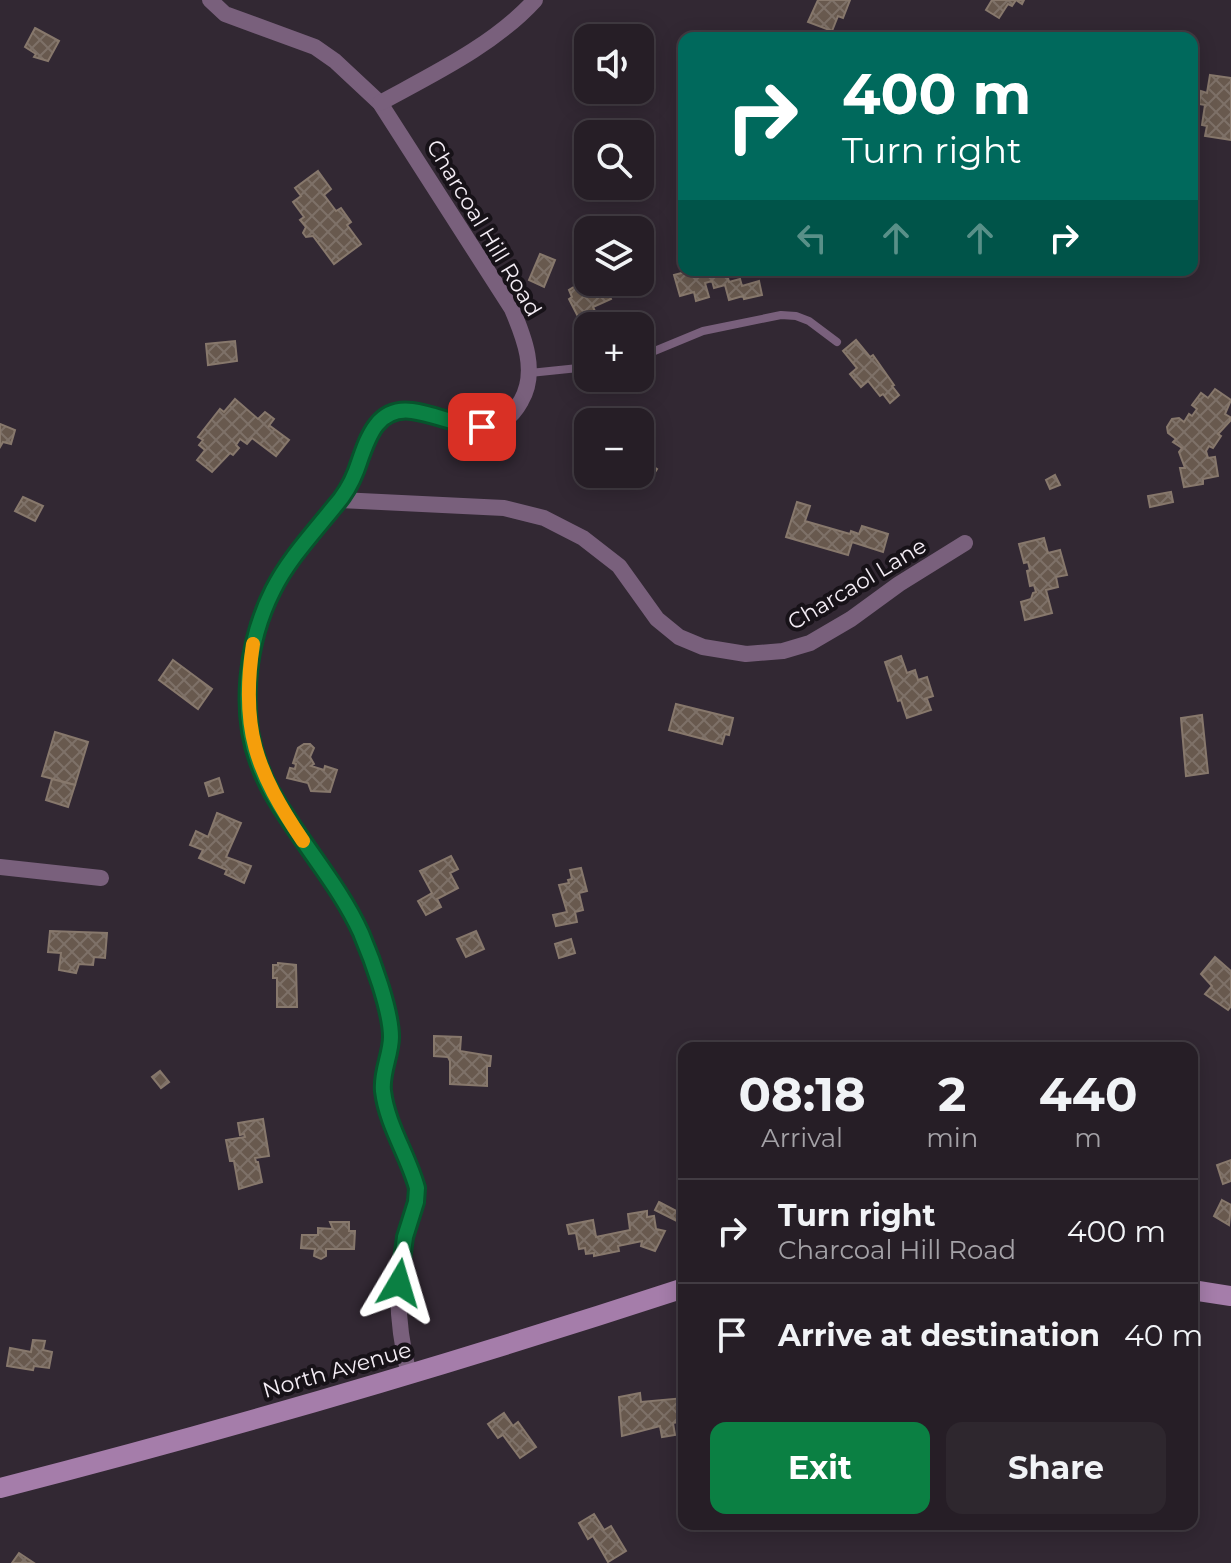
<!DOCTYPE html>
<html lang="en">
<head>
<meta charset="utf-8">
<style>
  :root { --surface:#261e26; --page:#2e272e; --text:#f1f3f6; --muted:#a4a2a7; --line:#423c43; --accent:#0b8043 }
  body { margin:0; font-family:Montserrat,sans-serif; background:var(--page); color:var(--text); height:100vh; display:flex; flex-direction:column; font-size:30px; white-space:nowrap }
  * { box-sizing:border-box; margin:0 }
  p { font-size:26px; color:var(--muted) }
  .icon { flex:none; width:44px; height:44px; fill:none; stroke:currentColor; stroke-width:2; stroke-linecap:round; stroke-linejoin:round }
  .map { position:relative; flex:1; overflow:hidden }
  .side { position:absolute; left:678px; top:1042px; width:520px; height:488px; display:flex; flex-direction:column; background:var(--surface); border-radius:16px; box-shadow:0 4px 20px #0003,0 0 0 2px var(--line) }
  .side>* { flex:none }
  .top-card { position:absolute; left:678px; top:32px; width:520px; height:244px; border-radius:16px; box-shadow:0 4px 20px #0003,0 0 0 2px var(--line); background:#00695c; color:#fff; overflow:hidden }
  .controls { position:absolute; left:574px; top:24px; display:grid; gap:16px }
  .controls a { display:grid; place-items:center; width:80px; height:80px; border-radius:16px; background:var(--surface); box-shadow:0 4px 20px #0003,0 0 0 2px var(--line); font-size:40px }
  .pin { position:absolute; display:grid; place-items:center; width:68px; height:68px; color:#fff; margin:-34px; border-radius:16px; box-shadow:0 4px 12px #0006 }
  .me { position:absolute; width:88px; margin:-44px; rotate:7deg; stroke-linejoin:round; filter:drop-shadow(0 0 6px #0008) }
  .turn { display:flex; align-items:center; gap:28px; height:168px; padding:0 32px; font-size:36px }
  .turn .icon { width:104px; height:104px; stroke-width:2.5 }
  .turn b { display:block; font-size:56px; line-height:68px }
  .lanes { display:flex; align-items:center; height:76px; padding:0 32px; background:#0003; justify-content:center; gap:40px; direction:ltr }
  .lanes .off { opacity:.35 }
  .eta { display:flex; justify-content:space-evenly; align-items:center; height:136px; text-align:center }
  .eta b { font-size:48px; font-weight:700; line-height:56px }
  .cta { display:flex; gap:16px; margin-top:auto; padding:16px 32px }
  .cta a { flex:1; height:92px; border-radius:16px; background:var(--accent); color:#fff; font-size:32px; font-weight:700; line-height:92px; text-align:center }
  .cta a+a { background:var(--page); color:var(--text) }
  ul { padding:0; list-style:none }
  li { display:flex; align-items:center; gap:24px; height:104px; padding:0 32px; border-top:2px solid var(--line) }
  li div { flex:1 }
  li b { display:block; font-size:30px }
  li em { font-style:normal }
  .map>svg:first-child { display:block }
</style>
</head>
<body>
<div class="map">
<svg width="1231" height="1563" viewBox="0 0 1231 1563">
  <defs>
    <pattern id="building-cross-hatch" width="8" height="8" patternUnits="userSpaceOnUse" patternTransform="scale(2)"><rect width="8" height="8" fill="#68594e"/><path d="M0 0l8 8M0 8l8-8" fill="none" stroke="#7e7168"/></pattern>
  </defs>
  <rect width="100%" height="100%" fill="#322833"/>
  <!-- building -->
  <g fill="url(#building-cross-hatch)" stroke="#87786c" stroke-width="2">
    <path d="M818 0H850L843 18 838 16 832 31 808 22Z"/>
    <path d="M992 0H1024L1022 4 1016 0 1012 6 1008 4 999 18 986 10Z"/>
    <path d="M35 28 59 41 48 61 34 57 36 54 25 47Z"/>
    <path d="M1210 75 1231 78V140L1205 136 1207 126 1202 125 1205 105 1199 104 1201 91 1207 93Z"/>
    <path d="M318 171 331 189 324 195 336 211 341 208 351 222 347 225 361 244 334 264 313 236 306 237 303 233 306 227 300 220 304 217 293 202 301 196 295 188Z"/>
    <path d="M540 254 555 260 544 287 529 280Z"/>
    <path d="M693 270H726L729 282 740 279 742 286 759 281 762 295 744 299 743 296 729 300 725 285 714 288 712 281 705 283 709 297 696 301 694 292 680 296 674 275Z"/>
    <path d="M582 282 588 291 604 283 611 299 593 307 602 326H588V336L569 299 572 297 569 290Z"/>
    <path d="M856 340 870 357 873 355 894 385 892 386 899 395 890 403 883 394 880 396 868 381 861 387 850 374 857 368 843 351Z"/>
    <path d="M235 341 237 361 208 365 206 344Z"/>
    <path d="M1215 389 1231 400 1225 414 1230 417V421L1218 434 1221 436 1213 448 1209 446 1206 451 1208 458 1215 457 1218 476 1203 479V484L1184 487 1180 468H1185L1179 452 1182 448 1173 442 1176 439 1168 433 1167 427 1172 419 1179 418 1184 422 1189 414 1192 416 1197 409 1192 405 1201 393 1208 398Z"/>
    <path d="M235 399 258 419 265 412 274 419 268 427 270 426 289 440 276 456 252 438 247 444 240 439 236 445 239 448 233 455 230 453 212 472 197 460 205 450 199 445 203 440 198 437 220 409 224 412Z"/>
    <path d="M0 424 15 430 11 444 3 442 0 447Z"/>
    <path d="M640 458 657 469 650 480 640 474 635 481 625 474H640Z"/>
    <path d="M1055 475 1060 485 1050 489 1046 480Z"/>
    <path d="M1171 492 1173 502 1150 507 1148 496Z"/>
    <path d="M23 497 43 506 35 521 15 511Z"/>
    <path d="M797 502 810 506 805 521 850 534 851 531 859 534 862 526 888 534 883 552 852 542 848 555 786 537Z"/>
    <path d="M1044 538 1048 553 1060 550 1067 575 1056 577 1058 587 1046 590 1052 613 1025 620 1021 602 1031 599 1033 593 1036 592 1034 585 1030 586 1027 571 1030 570 1028 562 1024 563 1019 544Z"/>
    <path d="M901 656 907 673 915 670 918 680 927 677 933 696 924 699H927L931 710 907 718 901 700 898 701 885 662Z"/>
    <path d="M173 660 212 689 198 709 159 680Z"/>
    <path d="M676 704 733 718 729 735 725 734 722 744 669 730Z"/>
    <path d="M1202 715 1208 773 1186 776 1181 718Z"/>
    <path d="M55 732 88 742 75 785 42 776Z"/>
    <path d="M304 744H310L314 748 310 757 314 764 311 766 324 770 325 766 337 770 330 792 311 791 308 783 287 778 290 768 295 769 296 764 293 763 298 748Z"/>
    <path d="M219 778 223 792 209 796 205 783Z"/>
    <path d="M52 779 75 785 68 807 46 800Z"/>
    <path d="M217 813 241 823 226 857 251 866 244 883 225 874 227 870 199 858 203 850 190 845 196 831 208 837Z"/>
    <path d="M451 856 458 869 450 873 458 888 437 899 441 907 426 915 418 901 432 893 420 871Z"/>
    <path d="M581 868 587 891 579 893 583 910 575 912 577 922 556 926 553 915 567 912 559 885 569 883 568 880 572 879 570 870Z"/>
    <path d="M50 931 107 933 105 958 94 957 93 965 79 964 76 973 59 970 61 953 48 952Z"/>
    <path d="M476 931 484 949 466 957 457 939Z"/>
    <path d="M571 939 575 953 559 958 555 944Z"/>
    <path d="M1215 957 1231 971V1006L1228 1010 1205 994 1212 986 1201 974Z"/>
    <path d="M278 963 296 965 297 1007H277V978H273V965H278Z"/>
    <path d="M434 1036 461 1037 460 1051 491 1056 490 1066H487V1086L450 1084V1061L448 1057 434 1056Z"/>
    <path d="M160 1071 169 1082 161 1088 152 1077Z"/>
    <path d="M263 1119 269 1156 255 1158 256 1162H258L262 1182 239 1189 234 1161H230L226 1140 245 1137 244 1134 240 1135 238 1123Z"/>
    <path d="M1231 1160V1181L1223 1184 1217 1165Z"/>
    <path d="M1222 1200 1231 1205 1229 1225 1214 1216Z"/>
    <path d="M659 1202 684 1215 681 1223 655 1210Z"/>
    <path d="M647 1211V1217L654 1216 656 1229 665 1231 655 1251 641 1246 642 1241 618 1246 619 1251 594 1256V1253L586 1254 585 1248 579 1249 576 1233 569 1234 567 1225 593 1220 596 1237 630 1230 628 1214Z"/>
    <path d="M330 1222H349V1231H355L354 1249H326V1256L321 1259 314 1256 315 1249 301 1248 302 1235H318V1228L333 1229Z"/>
    <path d="M33 1340 45 1341 43 1350 52 1352 49 1368 34 1366 33 1370 7 1366 10 1348 31 1352Z"/>
    <path d="M640 1393 641 1402 684 1398V1421L673 1423 675 1435 662 1437 660 1426 622 1436 619 1397Z"/>
    <path d="M504 1413 513 1426 518 1422 536 1447 520 1458 503 1435 498 1438 488 1424Z"/>
    <path d="M594 1514 604 1530 611 1526 626 1551 608 1562 593 1536 588 1539 579 1523Z"/>
    <path d="M19 1553 34 1563H12Z"/>
  </g>
  <g fill="none" stroke-linecap="round" stroke-linejoin="round">
    <!-- lane -->
    <g stroke="#79607c" stroke-width="8">
      <path d="M640 357 703 331 781 315 796 316 809 321 837 342"/>
      <path d="M530 373 588 367"/>
    </g>
    <!-- street -->
    <g stroke="#79607c" stroke-width="16">
      <path d="M210 0 225 14 315 47 335 61 380 103 512 309C524 337 538 372 521 401 486 464 427 390 384 417 365 429 363 456 354 475 331 524 283 558 264 610 246 659 243 713 259 764 267 790 285 814 300 837 321 867 341 897 359 929 370 949 376 975 383 997 388 1012 393 1028 390 1044 387 1060 381 1074 383 1091 388 1125 408 1155 417 1188 415 1205 409 1220 405 1237 394 1282 398 1331 409 1375"/>
      <path d="M380 103C433 74 494 45 535 0"/>
      <path d="M340 500 504 508 544 518 583 538 619 566 657 619 679 637 703 647 746 654 783 651 810 643 851 619 899 584 965 543"/>
      <path d="M0 867 101 878"/>
    </g>
    <!-- secondary -->
    <g stroke="#a57daa" stroke-width="20">
      <path d="M1192 1290 1231 1296"/>
      <path d="M0 1488C230 1429 458 1362 684 1288"/>
    </g>
  </g>
  <g fill="none" stroke-linecap="round" stroke-linejoin="round">
    <!-- route casing -->
    <g stroke="#07532c" stroke-width="20">
      <path id="route" d="M399 1283 405 1237 416 1202 417 1188C408 1155 387 1125 383 1091 381 1072 391 1055 391 1037 391 1010 372 959 361 933 343 893 313 857 289 820 278 804 267 786 260 767 238 713 247 641 273 590 288 560 313 533 334 507 343 497 351 484 356 471 366 444 374 406 412 411 436 414 457 426 482 427"/>
    </g>
    <!-- route -->
    <use href="#route" stroke="#0b8043" stroke-width="14"/>
    <!-- slow -->
    <path stroke="#f59e0b" stroke-width="14" d="M253 644C240 729 256 771 303 841"/>
  </g>
  <g text-anchor="middle" dominant-baseline="central" stroke-width="8" stroke-linejoin="round" paint-order="stroke">
    <!-- street labels -->
    <g font-size="22" fill="#f4edf5" stroke="#171218">
      <text transform="translate(484 228) rotate(59)">Charcoal Hill Road</text>
      <text transform="translate(857 584) rotate(-31)">Charcaol Lane</text>
      <text transform="translate(337 1370) rotate(-16)">North Avenue</text>
    </g>
  </g>
</svg>
<div class="controls">
<a><svg class="icon" aria-label="sound" viewBox="0 0 24 24"><path d="M4 9h4l5-4v14l-5-4H4zM17 9q2 3 0 6"/></svg></a>
<a><svg class="icon" aria-label="search" viewBox="0 0 24 24"><circle cx="10" cy="10" r="6"/><path d="M15 15l6 6"/></svg></a>
<a><svg class="icon" aria-label="layers" viewBox="0 0 24 24"><path d="M12 4l9 5-9 5-9-5zM3 14l9 5 9-5"/></svg></a>
<a>+</a>
<a>−</a>
</div>
<div class="pin" style="left:482px;top:427px;background:#d93025"><svg class="icon" aria-label="arrive" viewBox="0 0 24 24"><path d="M6 21V4h12l-3 4 3 4H6"/></svg></div>
<svg class="me" style="left:399px;top:1283px" viewBox="-20 -20 40 40"><path d="M0-17L14 15 0 8-14 15z" fill="#0b8043" stroke="#fff" stroke-width="4"/></svg>
<div class="top-card">
<div class="turn"><svg class="icon" aria-label="right" viewBox="0 0 24 24"><path d="M7 20v-9h11M14 6l5 5-5 5"/></svg><div><b>400 m</b>Turn right</div></div>
<div class="lanes"><svg class="icon off" aria-label="left" viewBox="0 0 24 24"><path d="M17 20v-9H6M10 6l-5 5 5 5"/></svg><svg class="icon off" aria-label="ahead" viewBox="0 0 24 24"><path d="M12 20V5M6 11l6-6 6 6"/></svg><svg class="icon off" aria-label="ahead" viewBox="0 0 24 24"><path d="M12 20V5M6 11l6-6 6 6"/></svg><svg class="icon" aria-label="right" viewBox="0 0 24 24"><path d="M7 20v-9h11M14 6l5 5-5 5"/></svg></div>
</div>
<section class="side">
<div class="eta">
<div><b>08:18</b><p>Arrival</p></div>
<div><b>2</b><p>min</p></div>
<div><b>440</b><p>m</p></div>
</div>
<ul>
<li><svg class="icon" aria-label="right" viewBox="0 0 24 24"><path d="M7 20v-9h11M14 6l5 5-5 5"/></svg><div><b>Turn right</b><p>Charcoal Hill Road</p></div><em>400 m</em></li>
<li><svg class="icon" aria-label="arrive" viewBox="0 0 24 24"><path d="M6 21V4h12l-3 4 3 4H6"/></svg><div><b>Arrive at destination</b></div><em>40 m</em></li>
</ul>
<div class="cta"><a>Exit</a><a>Share</a></div>
</section>
</div>
</body>
</html>
